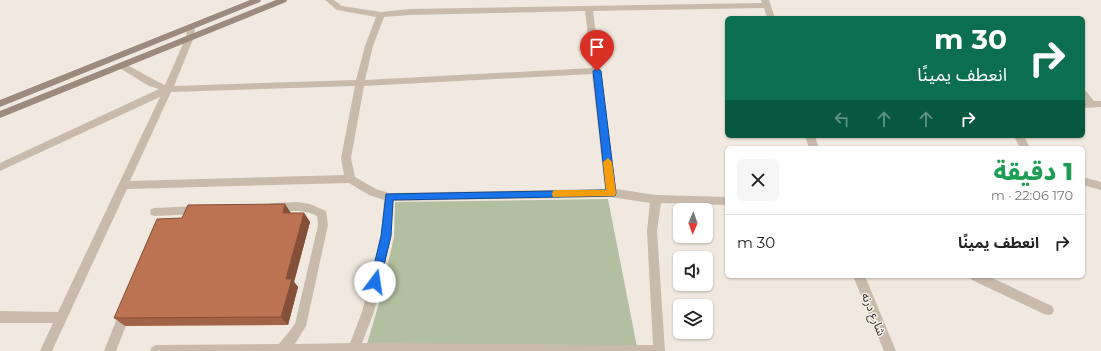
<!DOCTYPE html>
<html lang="ar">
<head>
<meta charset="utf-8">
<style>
  :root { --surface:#fff; --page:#f6f6f6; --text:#222; --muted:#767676; --line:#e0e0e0 }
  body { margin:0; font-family:Montserrat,"Noto Sans Arabic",sans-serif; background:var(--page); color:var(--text); direction:rtl; height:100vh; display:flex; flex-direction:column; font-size:15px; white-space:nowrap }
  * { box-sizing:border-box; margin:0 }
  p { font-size:13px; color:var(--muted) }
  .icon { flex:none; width:22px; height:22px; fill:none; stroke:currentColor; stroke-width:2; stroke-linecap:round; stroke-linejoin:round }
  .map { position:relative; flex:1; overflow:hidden; direction:ltr }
  .side { position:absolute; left:725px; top:146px; width:360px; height:132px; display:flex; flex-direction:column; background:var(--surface); border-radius:6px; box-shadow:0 1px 3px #0004; direction:rtl }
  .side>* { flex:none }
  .banner { position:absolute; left:725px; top:16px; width:360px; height:122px; border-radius:6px; box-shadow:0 1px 3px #0004; direction:rtl; background:#0b6e4f; color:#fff; overflow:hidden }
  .needle { width:26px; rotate:182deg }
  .controls { position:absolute; left:673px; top:203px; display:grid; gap:8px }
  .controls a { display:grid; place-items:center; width:40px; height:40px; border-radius:6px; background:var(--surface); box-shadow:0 1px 3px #0004; font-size:20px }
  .pin { position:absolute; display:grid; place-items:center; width:34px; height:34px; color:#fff; margin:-41px -17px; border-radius:50% 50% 50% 0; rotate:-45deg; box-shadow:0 0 4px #0007 }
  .pin .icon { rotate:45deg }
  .me { position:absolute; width:44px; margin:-22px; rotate:14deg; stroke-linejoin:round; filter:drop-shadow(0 0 3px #0008) }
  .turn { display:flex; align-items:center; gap:14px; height:84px; padding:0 12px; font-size:18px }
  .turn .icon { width:52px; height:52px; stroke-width:2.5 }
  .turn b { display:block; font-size:28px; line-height:34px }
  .lanes { display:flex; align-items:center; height:38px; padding:0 12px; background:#0003; justify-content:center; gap:20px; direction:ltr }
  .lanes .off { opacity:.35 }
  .round { display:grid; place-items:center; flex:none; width:42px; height:42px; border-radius:6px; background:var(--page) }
  .overview { display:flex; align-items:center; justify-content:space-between; height:68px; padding:0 12px }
  h1 { font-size:24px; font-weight:800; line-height:30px; color:#1e9e55 }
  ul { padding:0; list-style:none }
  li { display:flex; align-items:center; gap:12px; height:56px; padding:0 12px; border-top:1px solid var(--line) }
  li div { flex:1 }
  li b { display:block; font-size:15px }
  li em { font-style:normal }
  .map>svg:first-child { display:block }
</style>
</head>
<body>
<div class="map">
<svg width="1101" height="351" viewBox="0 0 1101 351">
  <rect width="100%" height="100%" fill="#f1e9df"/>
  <!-- green -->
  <path fill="#b2bfa0" d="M608 199 637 347 367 344 379 303 394 237 395 202Z"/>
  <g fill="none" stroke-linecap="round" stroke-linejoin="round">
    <!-- service -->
    <g fill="#c8bbab" fill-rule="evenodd">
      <path d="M298 202 310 204 326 211 328 225 306 326 295 344 354 343 358 345 359 351H150L152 347 156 345 279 344 295 324 318 225 317 216C298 206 284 215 269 210L268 207 269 204 273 203Z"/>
      <path d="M197 206 201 207 202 210 201 213 197 214 155 216 151 215 150 212 151 209 155 208Z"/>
      <path d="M126 305 130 306 132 310 116 351H104L122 306Z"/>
    </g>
    <!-- minor -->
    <g fill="#c8bbab" fill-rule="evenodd">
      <path d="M325 0H334L342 6 381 12 409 9 762 3 761 0H769L775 18H767L764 8 593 11 616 189 656 195 727 197V205L661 203 657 231 665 351H347L362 312 381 236 384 200 369 195 349 183 127 189 52 351H40L53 323H0V311L58 312 160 97 0 171V163L159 89 149 86 118 67 117 65 118 63C124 61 154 81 165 85L186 37 187 27 191 24 195 27 194 37 174 86 356 80 365 46 376 17 337 10ZM585 11 592 68 365 80 373 46 384 17 409 15ZM592 74 605 189 389 193 376 189 355 177 351 158 364 86ZM355 86 341 158 344 175 130 181 171 92ZM611 197 650 203 647 231 653 345 362 343 374 312 391 236 394 201Z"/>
      <path d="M1083 90 1086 91 1094 101H1101V107L1083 108V102H1084Z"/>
      <path d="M805 136H815L819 148H809Z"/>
      <path d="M1014 136H1024L1030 148H1020Z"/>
      <path d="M1083 177 1101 182V190L1083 185Z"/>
      <path d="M853 276H865L896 351H884Z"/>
      <path d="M970 276H988L1052 306 1054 310 1052 314 1048 315 1044 314 972 280Z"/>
    </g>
    <!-- secondary -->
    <g fill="#9b8a7d" fill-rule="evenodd">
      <path d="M250 0H261L260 2 0 107V100Z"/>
      <path d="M276 0H287L286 2 0 118V111Z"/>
    </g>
  </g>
  <!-- wall -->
  <path fill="#a26346" d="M291 213H304L310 222 294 282 298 287 288 325 125 326 114 318 182 218Z"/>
  <!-- shaded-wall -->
  <g fill="#845039">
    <path d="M285 204 291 213H283Z"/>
    <path d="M304 213 310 222 294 282 298 287 288 325 281 317 286 279Z"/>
  </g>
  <!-- building -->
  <path fill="#bc7351" stroke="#845039" d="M285 204 283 213H304L286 279H292L281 317 114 318 157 219 182 218 188 205Z"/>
  <!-- route -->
  <path fill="#1a73e8" stroke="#114b97" d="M597 68 601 71 616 193 615 196 393 200 391 236 380 282 379 285 375 287 371 285 370 282 381 236 386 194 606 190 593 71Z"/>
  <!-- slow -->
  <path fill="#f59e0b" d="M608 158 612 162 616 193 615 196 553 197 552 194 553 191 556 190H606L603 162Z"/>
  <g text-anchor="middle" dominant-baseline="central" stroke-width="3" stroke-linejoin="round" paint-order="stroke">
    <!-- street labels -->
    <g font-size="12" fill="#362f2a" stroke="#f8f3eb">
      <text transform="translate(874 314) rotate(68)">شارع درنه</text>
    </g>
  </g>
</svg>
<div class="controls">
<a><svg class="needle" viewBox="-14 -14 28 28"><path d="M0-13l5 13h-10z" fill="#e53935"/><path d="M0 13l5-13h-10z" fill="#767676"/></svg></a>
<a><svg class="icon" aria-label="sound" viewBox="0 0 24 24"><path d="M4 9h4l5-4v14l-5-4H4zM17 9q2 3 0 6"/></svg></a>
<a><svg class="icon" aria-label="layers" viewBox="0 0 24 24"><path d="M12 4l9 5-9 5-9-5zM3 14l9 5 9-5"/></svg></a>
</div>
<div class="pin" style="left:597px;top:71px;background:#d93025"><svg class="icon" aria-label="arrive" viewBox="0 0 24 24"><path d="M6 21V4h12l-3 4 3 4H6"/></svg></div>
<svg class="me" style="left:375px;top:282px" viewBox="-20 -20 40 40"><circle r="19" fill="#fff"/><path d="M0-13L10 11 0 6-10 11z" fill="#1a73e8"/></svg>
<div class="banner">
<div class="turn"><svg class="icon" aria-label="right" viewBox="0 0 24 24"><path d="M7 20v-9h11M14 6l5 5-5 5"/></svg><div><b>30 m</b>انعطف يمينًا</div></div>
<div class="lanes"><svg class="icon off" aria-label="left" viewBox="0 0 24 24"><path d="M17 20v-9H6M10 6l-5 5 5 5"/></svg><svg class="icon off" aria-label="ahead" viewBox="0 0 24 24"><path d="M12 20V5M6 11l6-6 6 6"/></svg><svg class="icon off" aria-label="ahead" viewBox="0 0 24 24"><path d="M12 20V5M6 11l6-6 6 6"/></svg><svg class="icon" aria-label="right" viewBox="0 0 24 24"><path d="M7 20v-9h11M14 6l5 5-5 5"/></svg></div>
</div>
<section class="side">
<div class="overview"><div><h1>1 دقيقة</h1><p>170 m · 22:06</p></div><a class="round"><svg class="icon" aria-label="close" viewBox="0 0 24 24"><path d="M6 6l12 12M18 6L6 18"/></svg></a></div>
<ul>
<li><svg class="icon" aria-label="right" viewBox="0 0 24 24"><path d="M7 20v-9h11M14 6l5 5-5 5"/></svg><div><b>انعطف يمينًا</b></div><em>30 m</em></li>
</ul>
</section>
</div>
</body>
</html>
